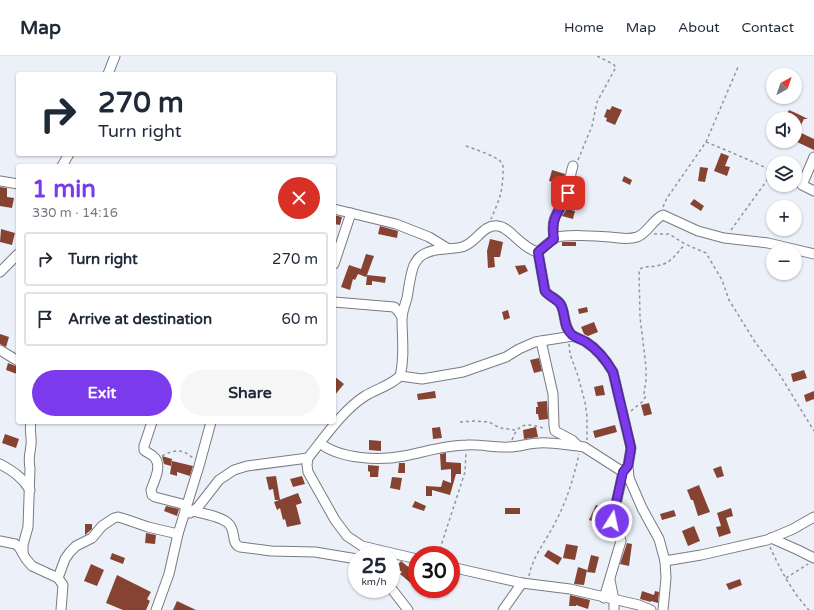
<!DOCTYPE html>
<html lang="en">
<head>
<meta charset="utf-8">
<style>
  :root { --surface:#fff; --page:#f6f6f7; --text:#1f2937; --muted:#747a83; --line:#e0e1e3; --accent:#7c3aed }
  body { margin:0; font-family:"Varela Round",sans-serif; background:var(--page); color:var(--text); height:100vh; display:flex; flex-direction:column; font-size:15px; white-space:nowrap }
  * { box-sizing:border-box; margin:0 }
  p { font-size:13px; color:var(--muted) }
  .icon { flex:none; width:22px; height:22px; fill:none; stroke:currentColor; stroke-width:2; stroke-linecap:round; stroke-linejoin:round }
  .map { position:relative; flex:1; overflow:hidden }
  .side { position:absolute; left:16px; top:108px; width:320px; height:260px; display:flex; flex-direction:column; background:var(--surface); border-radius:4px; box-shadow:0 1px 3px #0004 }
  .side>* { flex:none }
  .top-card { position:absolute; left:16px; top:16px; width:320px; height:84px; border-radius:4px; box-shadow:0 1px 3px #0004; background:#fff; color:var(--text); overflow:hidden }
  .needle { width:26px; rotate:40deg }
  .buttons { position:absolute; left:766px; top:12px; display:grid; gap:8px }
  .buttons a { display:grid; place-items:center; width:36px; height:36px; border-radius:50%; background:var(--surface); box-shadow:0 1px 3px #0004; font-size:20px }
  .speed { position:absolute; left:348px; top:490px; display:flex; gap:8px; font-size:20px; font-weight:700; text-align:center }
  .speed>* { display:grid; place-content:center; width:52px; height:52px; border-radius:50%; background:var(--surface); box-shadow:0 1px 3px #0004; line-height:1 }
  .speed small { font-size:10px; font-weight:400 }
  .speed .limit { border:6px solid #d22; background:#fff; color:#111 }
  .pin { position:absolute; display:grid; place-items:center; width:34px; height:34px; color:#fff; margin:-17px; border-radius:8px; box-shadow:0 2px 6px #0006 }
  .me { position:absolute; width:44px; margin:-22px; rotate:10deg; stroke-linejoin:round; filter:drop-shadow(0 0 3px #0008) }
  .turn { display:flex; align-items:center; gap:14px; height:84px; padding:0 16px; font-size:18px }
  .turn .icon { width:52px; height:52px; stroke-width:2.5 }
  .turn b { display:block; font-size:28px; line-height:34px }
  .round { display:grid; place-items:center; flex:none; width:42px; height:42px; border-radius:21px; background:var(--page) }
  .head { display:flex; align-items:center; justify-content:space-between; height:68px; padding:0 16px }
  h1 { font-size:24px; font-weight:700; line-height:30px; color:var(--accent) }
  .action { display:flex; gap:8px; margin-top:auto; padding:8px 16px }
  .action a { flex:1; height:46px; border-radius:24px; background:var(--accent); color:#fff; font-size:16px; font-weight:700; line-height:46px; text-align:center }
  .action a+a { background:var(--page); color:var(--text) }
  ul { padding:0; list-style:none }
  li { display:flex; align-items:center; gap:12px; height:54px; margin:0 8px 6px; padding:0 8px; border:2px solid var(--line); border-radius:4px }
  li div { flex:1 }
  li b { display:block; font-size:15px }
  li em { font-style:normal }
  header { display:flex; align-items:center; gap:24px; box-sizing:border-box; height:56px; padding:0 20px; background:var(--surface); border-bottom:1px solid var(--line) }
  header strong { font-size:19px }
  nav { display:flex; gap:22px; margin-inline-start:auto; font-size:14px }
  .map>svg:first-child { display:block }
</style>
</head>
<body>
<header>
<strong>Map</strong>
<nav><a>Home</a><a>Map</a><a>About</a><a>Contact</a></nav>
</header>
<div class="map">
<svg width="814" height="554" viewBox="0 0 814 554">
  <rect width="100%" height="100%" fill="#ecf0f9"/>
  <!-- building -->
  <g fill="#874332">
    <path d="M612 50 622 54 615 69 606 65 607 62 604 61 607 53 610 54Z"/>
    <path d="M789 54 798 58 808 63H804L801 69 795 66V63H790L785 61Z"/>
    <path d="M797 75 814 83V94L795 85V79Z"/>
    <path d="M721 97 729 100 725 110 730 111 727 120 714 115Z"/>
    <path d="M700 111 708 112 705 126 698 125Z"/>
    <path d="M552 114 565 118 563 129 549 125Z"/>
    <path d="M624 120 632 124 630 129 622 125Z"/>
    <path d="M0 131 7 132V141L14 142 12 152 0 150Z"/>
    <path d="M694 143 704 150 701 155 690 148Z"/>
    <path d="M567 153 575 155 573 163 562 160Z"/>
    <path d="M334 159 342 161 340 169 334 168Z"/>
    <path d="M380 170 398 175 397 182 378 178Z"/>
    <path d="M1 173 15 177 12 189 0 186Z"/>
    <path d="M490 183 503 186 500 201H494L495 211 488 212 487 195Z"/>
    <rect x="562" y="186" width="14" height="4"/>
    <path d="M366 198 374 200 367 219 386 221 385 227 372 225V229H366L367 219 366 221 358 218 355 224 353 223 350 234 341 231 349 209 361 213Z"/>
    <path d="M525 209 528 215 519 219 515 210Z"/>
    <path d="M587 251 588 256 579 258 578 253Z"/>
    <path d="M508 254 510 262 504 264 502 256Z"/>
    <path d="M594 266 598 276 588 280 584 278 581 271Z"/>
    <path d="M0 278 9 281 6 291 0 288Z"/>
    <path d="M539 302 542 315 534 317 530 304Z"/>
    <path d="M8 307 18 311 17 318 6 314Z"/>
    <path d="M804 314 807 322 793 326 791 318Z"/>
    <path d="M334 320 344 328 334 340Z"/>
    <path d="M603 329 605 339 596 340 594 331Z"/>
    <path d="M435 335 436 342 418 344 417 338Z"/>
    <path d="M814 335V343L806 346 804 339Z"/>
    <path d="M547 345 548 363 539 364 538 358H536V351H538L537 346Z"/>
    <path d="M649 347 652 358 644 360 641 349Z"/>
    <path d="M615 369 617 376 595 382 593 375Z"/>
    <path d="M440 371 442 382 433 383 432 372Z"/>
    <path d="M536 371 538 381 524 383 523 374Z"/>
    <path d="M5 378 19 383 16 392 2 387Z"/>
    <path d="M369 384 381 385V395L369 394Z"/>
    <path d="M446 397V406L461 407V418H456L450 439 432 434V440H426V430L441 431 443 424 451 427V413L441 414 440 398Z"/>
    <path d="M162 400 172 403 171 410 164 408Z"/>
    <path d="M172 405 193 410 190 420 177 416V420L170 418Z"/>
    <path d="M399 407H405V417H398Z"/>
    <path d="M368 409 379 410 378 421H370V416L368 415Z"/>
    <path d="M721 410 724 420 717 422 713 413Z"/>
    <path d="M276 420 280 444H275L273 433 269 434 266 421Z"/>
    <path d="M302 420 305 428 293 431 290 423Z"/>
    <path d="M392 421 402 422 400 434 390 432Z"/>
    <path d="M699 429 710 456 698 460 693 444H691L687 434Z"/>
    <path d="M298 437 302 447 296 449 301 468 287 471 285 463 283 464 280 452 277 454 274 446Z"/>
    <path d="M415 445 426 450 424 455 412 451Z"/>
    <path d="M596 449 609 454 605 469 589 464Z"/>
    <path d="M166 450 179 453 177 460 164 455Z"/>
    <rect x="505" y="452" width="15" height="6"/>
    <path d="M731 452 733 460 726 462 731 477 719 481 716 471 721 470 717 457Z"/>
    <path d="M674 454 676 460 662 464 660 458Z"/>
    <path d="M85 468H92V473L85 479Z"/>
    <path d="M694 470 700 485 688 490 682 475Z"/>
    <path d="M146 477 156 479 155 488 145 487Z"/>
    <path d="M627 487 632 488 629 510 620 508Z"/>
    <path d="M566 488 578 490 575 504 563 502Z"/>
    <path d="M548 494 562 502 558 509 544 500Z"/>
    <path d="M112 497 125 502 123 508 110 503Z"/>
    <path d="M591 499 599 501 595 517 587 516Z"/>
    <path d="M401 505 417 518V525L413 529 400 518 402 516 396 511Z"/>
    <path d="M91 508 104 514 97 530 84 525Z"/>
    <path d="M578 511 587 514 584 529 574 528Z"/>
    <path d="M117 519 151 536 147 543 150 545 146 554H123L106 547Z"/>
    <path d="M740 523 742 529 729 534 726 528Z"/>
    <path d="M642 535 654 539 655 535 659 536 658 547 651 545V546L640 543Z"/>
    <path d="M570 539 590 544 588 553 576 549V550H569Z"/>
    <path d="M177 545 196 554H173Z"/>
  </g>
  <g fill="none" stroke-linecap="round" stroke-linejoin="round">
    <!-- minor casing -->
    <g stroke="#787b84" stroke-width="11">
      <g id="minor">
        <path d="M108 18 115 0"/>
        <path d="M814 101 802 129 814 135"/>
        <path d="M62 110 69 98"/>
        <path d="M0 125 18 128"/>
        <path d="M334 153 396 168 429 181 447 192"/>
        <path d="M554 183C550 157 560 158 567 138 571 129 569 120 573 110"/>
        <path d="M538 196 545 235C549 241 557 242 561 249 566 259 563 271 572 279 576 282 581 283 586 286 597 293 606 304 613 316L631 392 628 410 629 422 642 452 659 483 665 505 666 522 663 554"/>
        <path d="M334 208 351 157"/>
        <path d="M0 216 18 198"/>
        <path d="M334 246 394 251 398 255 402 261"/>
        <path d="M541 285 553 338 554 370 555 375 572 384 577 389"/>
        <path d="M0 294 18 305"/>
        <path d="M400 320 422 323 463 316 506 301 519 293 535 286 573 280"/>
        <path d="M152 366 144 390V394C147 397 152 398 155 402 162 411 154 425 151 434L152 439 155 441 186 449"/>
        <path d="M320 387C339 403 380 405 404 400 425 396 445 389 467 389 481 388 495 392 509 391 519 391 529 387 539 387 552 386 565 389 578 390L584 391 623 416 629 422"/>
        <path d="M0 408C13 415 22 421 30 434"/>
        <path d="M185 453C198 457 219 459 228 467 237 475 230 487 240 491L271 495 315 496 357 503"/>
        <path d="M190 457 198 451 219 424 234 414 247 410 308 402"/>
        <path d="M771 482 798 494 814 502"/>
        <path d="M0 485 15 488 19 491 26 503 32 510 58 522 63 529 61 554"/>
        <path d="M23 497V489L28 471 30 412C28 401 30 399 31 389 32 381 29 374 31 366"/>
        <path d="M417 503 362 490 347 480 335 464 308 416 307 409 308 402C324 382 343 354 365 340 376 333 390 330 400 320 405 301 402 282 402 263 402 256 405 249 407 242 409 231 410 219 414 209 417 204 419 200 424 198 436 191 450 194 462 191 477 187 482 168 498 170 510 171 521 192 538 196 543 192 549 186 555 182 562 178 599 180 610 181 619 182 628 184 637 181 648 177 652 164 663 159L698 175 724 182 768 187 814 198"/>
        <path d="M665 505 701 499 767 484 793 473 814 461"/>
        <path d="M451 511 522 527 570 533 639 549 651 554"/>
        <path d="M58 522 65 503 70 496 76 490 92 482 102 470 114 462 118 461 125 463 148 471 178 478"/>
        <path d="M610 524 614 544V554"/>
        <path d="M391 532 408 554"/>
        <path d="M604 542 621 485 620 482 611 474V471L623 416 626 412"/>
        <path d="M156 554 169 518 178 478 199 410 211 366"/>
        <path d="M503 554 522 527"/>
      </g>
    </g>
    <!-- path -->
    <g stroke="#92959b" stroke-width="1.5" stroke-dasharray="3 3" stroke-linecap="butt">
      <path d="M706 86C729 95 751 105 773 115"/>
      <path d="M466 90C474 93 496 100 501 106 504 109 503 114 503 118 502 139 499 144 491 163"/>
      <path d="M578 104 592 70 597 46 616 11 613 8 597 0"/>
      <path d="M663 151 667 142 706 86 738 11"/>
      <path d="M731 174 773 116"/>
      <path d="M654 178H669L685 188 706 197 722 224 729 244 755 286 780 319 814 375"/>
      <path d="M569 288 570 298 578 320 585 346 587 360V384"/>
      <path d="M631 355 642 346 646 340 644 337 646 324V311L640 261 639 214 643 211C668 210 669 207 685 188"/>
      <path d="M460 366 475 365 489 366 500 372 515 374"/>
      <path d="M512 384C519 364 530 368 546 373"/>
      <path d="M162 400C174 393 183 393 193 402"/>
      <path d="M770 491C780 513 792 536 809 554"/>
      <path d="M438 499 465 416 466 396"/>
      <path d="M529 520C533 499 547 484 556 465 567 444 574 421 579 398"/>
      <path d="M786 522 808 508"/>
    </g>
    <!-- minor -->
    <use href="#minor" stroke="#fff" stroke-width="9"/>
  </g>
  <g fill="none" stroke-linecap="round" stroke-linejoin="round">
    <!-- route casing -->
    <g stroke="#51269a" stroke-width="10">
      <path id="route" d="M568 137C560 156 550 160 554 183L538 196 545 235C549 241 557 242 561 249 566 259 563 271 572 279 576 282 581 283 586 286 597 293 606 304 613 316L631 392 628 410 623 416 612 465"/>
    </g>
    <!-- route -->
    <use href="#route" stroke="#7c3aed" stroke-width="7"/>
  </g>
</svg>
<div class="buttons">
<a><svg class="needle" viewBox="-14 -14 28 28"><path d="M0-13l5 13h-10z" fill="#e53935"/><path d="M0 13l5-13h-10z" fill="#747a83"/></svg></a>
<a><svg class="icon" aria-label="sound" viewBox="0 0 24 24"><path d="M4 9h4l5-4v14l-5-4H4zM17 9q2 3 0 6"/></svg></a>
<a><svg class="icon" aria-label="layers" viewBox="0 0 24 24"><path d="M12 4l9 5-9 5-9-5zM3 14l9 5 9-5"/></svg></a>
<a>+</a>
<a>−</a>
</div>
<div class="speed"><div>25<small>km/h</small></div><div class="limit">30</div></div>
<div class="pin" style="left:568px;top:137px;background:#d93025"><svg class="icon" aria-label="arrive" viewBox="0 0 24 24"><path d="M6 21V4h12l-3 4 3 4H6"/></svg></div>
<svg class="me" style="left:612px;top:465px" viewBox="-20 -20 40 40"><circle r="17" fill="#7c3aed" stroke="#fff" stroke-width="3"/><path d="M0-11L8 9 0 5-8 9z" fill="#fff"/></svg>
<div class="top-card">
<div class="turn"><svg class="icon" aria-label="right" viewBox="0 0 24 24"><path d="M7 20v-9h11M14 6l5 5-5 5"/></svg><div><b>270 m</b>Turn right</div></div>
</div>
<section class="side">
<div class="head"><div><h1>1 min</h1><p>330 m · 14:16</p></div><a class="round" style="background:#d93025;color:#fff"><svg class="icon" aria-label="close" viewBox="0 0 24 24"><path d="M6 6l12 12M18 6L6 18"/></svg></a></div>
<ul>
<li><svg class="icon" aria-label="right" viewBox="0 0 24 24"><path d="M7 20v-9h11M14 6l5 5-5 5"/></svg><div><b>Turn right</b></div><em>270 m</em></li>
<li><svg class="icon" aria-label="arrive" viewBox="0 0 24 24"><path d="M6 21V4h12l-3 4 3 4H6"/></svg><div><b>Arrive at destination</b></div><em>60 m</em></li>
</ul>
<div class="action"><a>Exit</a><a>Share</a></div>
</section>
</div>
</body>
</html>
